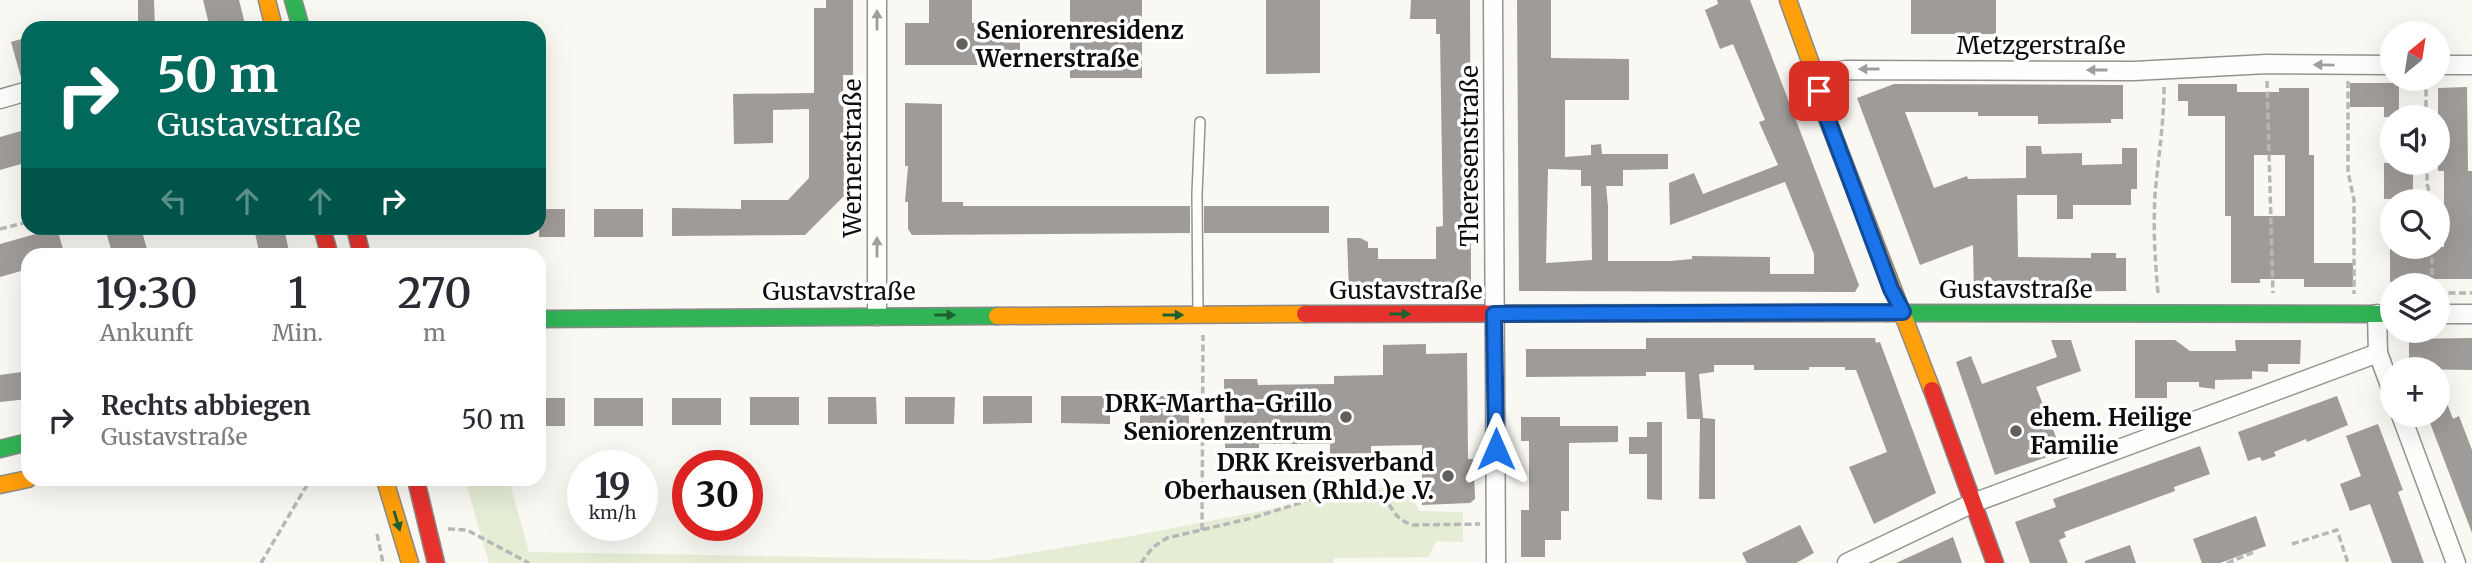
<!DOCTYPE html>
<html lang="de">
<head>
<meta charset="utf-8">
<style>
  :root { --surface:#fff; --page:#f2f2f3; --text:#2b2b33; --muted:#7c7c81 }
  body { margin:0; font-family:Merriweather,serif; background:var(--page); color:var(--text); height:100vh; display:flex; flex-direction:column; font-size:26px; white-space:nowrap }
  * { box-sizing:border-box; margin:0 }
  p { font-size:23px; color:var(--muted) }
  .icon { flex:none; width:38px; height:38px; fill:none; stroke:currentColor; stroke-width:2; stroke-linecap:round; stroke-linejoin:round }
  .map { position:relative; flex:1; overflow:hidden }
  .sheet { position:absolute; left:21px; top:248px; width:525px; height:238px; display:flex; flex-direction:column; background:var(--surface); border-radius:21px; box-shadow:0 7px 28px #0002 }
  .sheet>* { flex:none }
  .top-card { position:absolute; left:21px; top:21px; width:525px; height:214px; border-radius:21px; box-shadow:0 7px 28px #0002; background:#00695c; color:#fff; overflow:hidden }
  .needle { width:46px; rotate:30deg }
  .tools { position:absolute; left:2380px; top:21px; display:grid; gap:14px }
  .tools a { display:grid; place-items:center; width:70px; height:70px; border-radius:50%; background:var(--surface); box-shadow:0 7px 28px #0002; font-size:35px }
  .speed { position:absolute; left:567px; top:450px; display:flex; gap:14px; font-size:35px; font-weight:700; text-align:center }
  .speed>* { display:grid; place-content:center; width:91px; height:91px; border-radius:50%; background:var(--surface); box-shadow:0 7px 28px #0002; line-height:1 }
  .speed small { font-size:18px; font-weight:400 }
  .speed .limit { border:10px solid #d22; background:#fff; color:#111 }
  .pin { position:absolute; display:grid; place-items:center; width:60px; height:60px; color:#fff; margin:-30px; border-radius:14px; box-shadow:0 4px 10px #0006 }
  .me { position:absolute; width:77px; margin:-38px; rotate:0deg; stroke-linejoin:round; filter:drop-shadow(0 0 5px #0008) }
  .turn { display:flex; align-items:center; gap:24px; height:147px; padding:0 21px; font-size:32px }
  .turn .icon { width:91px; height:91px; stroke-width:2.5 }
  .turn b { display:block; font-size:49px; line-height:60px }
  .lanes { display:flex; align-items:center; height:66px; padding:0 21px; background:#0003; justify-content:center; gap:35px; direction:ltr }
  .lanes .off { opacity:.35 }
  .eta { display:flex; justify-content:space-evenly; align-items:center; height:119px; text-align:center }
  .eta b { font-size:42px; font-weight:600; line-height:49px }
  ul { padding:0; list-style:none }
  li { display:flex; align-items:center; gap:21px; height:105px; padding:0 21px }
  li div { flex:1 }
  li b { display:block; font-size:26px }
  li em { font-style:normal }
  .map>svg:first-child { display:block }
</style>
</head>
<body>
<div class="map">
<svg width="2472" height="563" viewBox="0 0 2472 563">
  <rect width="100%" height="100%" fill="#faf8f3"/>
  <!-- green -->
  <path fill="#e6edd5" d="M465 480H509L529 552 989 560 1131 536 1387 487 1410 497 1420 511 1463 512V542L1436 541 1429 557 1334 558 1333 563H489Z"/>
  <!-- building -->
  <g fill="#9e9b98" fill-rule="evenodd">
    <path d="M138 0H154L155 28H138Z"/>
    <path d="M203 0H239L246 28H210Z"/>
    <path d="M826 0H853V75H843L844 196 805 235 672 236V208L741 209V200H788L809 178V109L773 110V143L734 144 733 94 814 93V8H826Z"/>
    <path d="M929 0H972V23H1020V65H905V23H929Z"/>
    <rect x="1070" y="0" width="72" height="78"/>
    <path d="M1266 0H1320V73L1266 74Z"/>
    <path d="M1411 0H1470L1471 290H1349L1347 238H1360L1368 242V248H1378V259H1436V227L1443 226 1440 34H1436V19H1410Z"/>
    <path d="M1517 0H1551V58L1629 59V100H1565V157L1591 155V145L1601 144 1602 154H1668V169L1623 170V186H1606L1608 206V261H1670L1692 259V256L1770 257V274H1814V254L1785 182 1670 225 1669 183 1694 173 1703 194 1778 165 1759 122 1765 120 1733 44 1720 49 1705 10 1718 4 1717 0H1750L1859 285 1855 292 1519 291ZM1548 169 1581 170V186H1591L1592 260 1546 263Z"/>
    <rect x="1911" y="0" width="85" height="34"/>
    <path d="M28 37V80L22 81 11 42Z"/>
    <path d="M2350 83H2399V117H2384V107H2350Z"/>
    <path d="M1894 84 2123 85V119H2111V123L2038 124V116H1978V112H1905L1934 188 1967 176 1968 179 2026 178V146H2041L2042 154 2082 153V165L2122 164V148H2137V189H2131V205H2073V219H2057V195H2017L2018 257 2091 258V253H2116V258H2126V291L1974 292 1973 245 1920 265 1857 98Z"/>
    <path d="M2178 84H2237V92H2279V88H2309V155H2314V263H2353V287H2304V279H2260V283H2231V216H2225V116H2188V101H2178ZM2254 155H2285V216H2254Z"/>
    <path d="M2467 87 2468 171H2472V279H2419V282H2390V247H2444V171H2438V88Z"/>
    <path d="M905 103 942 104V202H963V206H1190V233L912 235 908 229V202H905L908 166H905Z"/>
    <path d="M28 129V162L0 170V137Z"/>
    <path d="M2384 163H2413V201H2390V199H2384Z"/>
    <rect x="1204" y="206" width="125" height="27"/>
    <rect x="539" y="209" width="26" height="28"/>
    <rect x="594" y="209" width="49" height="28"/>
    <path d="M57 228 65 256H28V269L0 277V244Z"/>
    <path d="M105 228H141L149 256H113Z"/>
    <path d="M254 228H284L290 256H260Z"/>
    <path d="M1646 338H1875L1876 343 1880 342 1936 493 1874 524 1849 467 1887 452 1856 370H1845V367H1809V370H1754V365H1714V372L1699 374 1703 418 1715 419V499H1699L1700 419H1687L1685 372H1646V376L1526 377V349H1646Z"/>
    <path d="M2472 338V370L2409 369V339Z"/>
    <path d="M2051 340H2071L2081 371 2036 387 2062 452 1995 475 1956 362 1971 356 1982 384 2057 357Z"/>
    <path d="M2135 340H2175L2190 351H2236L2235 340H2301L2300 364H2268V372L2252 371V379L2215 380V389L2199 387V382H2167V398H2135Z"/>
    <path d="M1426 344V354L1467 353 1468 459H1473L1475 495V499L1470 503 1422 505V445L1371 446V453L1330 454V444H1259V448H1225L1224 379H1257L1258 385 1334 384V376L1383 375V345Z"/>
    <path d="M28 371V399L0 402V375Z"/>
    <path d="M2439 382 2453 419 2459 416 2472 450V533L2427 415H2438Z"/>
    <path d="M983 396H1032V423L983 424Z"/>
    <path d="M1061 396H1110V424L1061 423Z"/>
    <path d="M1140 396H1189V424L1140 423Z"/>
    <path d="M2337 396 2348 425 2307 442 2306 439 2274 452 2276 456 2262 461 2260 457 2248 461 2238 432Z"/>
    <rect x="750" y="397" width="49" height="28"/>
    <path d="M828 397H876L877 424H828Z"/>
    <path d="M905 397H955L954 424H905Z"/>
    <rect x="539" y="398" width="26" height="28"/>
    <rect x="594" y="398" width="49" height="28"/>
    <rect x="672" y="398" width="49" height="27"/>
    <path d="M1521 417H1560V426H1618V442L1569 443V511H1561V540H1545V557H1521V510H1529V441H1521Z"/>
    <path d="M1647 422H1662V500L1647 499V454H1629V437H1647Z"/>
    <path d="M2378 424 2403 490 2398 492 2424 563H2392L2370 504 2350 511 2340 484 2361 476 2346 436Z"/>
    <path d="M2200 446 2210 474 2174 487 2175 491 2064 532 2066 537 2059 540 2068 563H2030L2015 522 2056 507 2053 499Z"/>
    <path d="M2256 516 2266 546 2220 563H2202L2193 539Z"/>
    <path d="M1800 525 1814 553 1796 563H1747L1742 553Z"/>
    <path d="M1953 537 1962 563H1896Z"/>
    <path d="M2130 545 2136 563H2085V561Z"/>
  </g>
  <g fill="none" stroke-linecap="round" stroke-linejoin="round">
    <!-- lane casing -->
    <g stroke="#949391" stroke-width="12">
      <path id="lane" d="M1198 313 1197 194 1200 122"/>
    </g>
    <!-- street casing -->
    <g stroke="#949391" stroke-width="21">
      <g id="street">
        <path d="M877 0V316"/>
        <path d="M1493 0 1496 563"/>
        <path d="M2438 65H2472"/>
        <path d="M1815 75 1846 70 2134 71 2267 64 2392 65"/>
        <path d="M0 99 28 91"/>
        <path d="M2377 314 2378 353 2392 391"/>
        <path d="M2438 314H2472"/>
        <path d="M2401 415 2456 563"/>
        <path d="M1847 563 1973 503 2378 353"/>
      </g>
    </g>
    <!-- fast casing -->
    <g stroke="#8a8987" stroke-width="19">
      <g id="fast">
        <path d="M293 0 301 28"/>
        <path d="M1887 313 2392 314"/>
        <path d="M539 319 997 316"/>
        <path d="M0 449 28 442"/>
      </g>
    </g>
    <!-- slow casing -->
    <g stroke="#8a8987" stroke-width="19">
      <g id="slow">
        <path d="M267 0 274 28"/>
        <path d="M1788 0 1815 75 1823 108 1932 390"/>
        <path d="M997 316 1305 314"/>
        <path d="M385 480 410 563"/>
        <path d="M0 485 28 479"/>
      </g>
    </g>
    <!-- jam casing -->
    <g stroke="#8a8987" stroke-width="19">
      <g id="jam">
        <path d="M322 228 330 256"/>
        <path d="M355 228 362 256"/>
        <path d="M1305 314 1887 313"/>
        <path d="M1932 390 1995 563"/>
        <path d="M416 480 436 563"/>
      </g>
    </g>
    <!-- path -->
    <g stroke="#b8b7b7" stroke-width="3.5" stroke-dasharray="7 3.5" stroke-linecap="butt">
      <path d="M2426 79V117"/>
      <path d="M2267 81 2273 293"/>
      <path d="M2348 81V172L2354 200V294"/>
      <path d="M2427 163V184L2432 201"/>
      <path d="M160 228 161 232"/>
      <path d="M0 229 28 222"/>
      <path d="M2432 247V285"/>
      <path d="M2158 293C2155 260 2153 228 2155 195 2158 159 2164 124 2164 87"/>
      <path d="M2438 293H2472"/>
      <path d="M448 529 467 530 529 563"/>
      <path d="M1202 530 1203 335"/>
      <path d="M377 534 383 563"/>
      <path d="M2292 544 2337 530 2348 563"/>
      <path d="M261 563 310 480"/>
      <path d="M1141 563 1153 547 1167 538 1252 518 1354 486 1372 488 1382 495 1397 516 1405 522 1413 525 1480 524"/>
      <path d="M2227 563 2254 552"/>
    </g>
    <!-- lane -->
    <use href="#lane" stroke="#fefefd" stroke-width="9"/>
    <!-- street -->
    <use href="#street" stroke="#fefefd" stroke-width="18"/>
    <!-- fast -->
    <use href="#fast" stroke="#30b455" stroke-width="16"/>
    <!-- slow -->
    <use href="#slow" stroke="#ff9f0a" stroke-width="16"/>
    <!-- jam -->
    <use href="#jam" stroke="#e5322d" stroke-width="16"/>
  </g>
  <!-- one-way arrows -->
  <defs><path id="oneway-solid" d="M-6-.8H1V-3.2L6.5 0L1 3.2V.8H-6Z" transform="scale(1.75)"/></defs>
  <g fill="#9e9e9d">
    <use href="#oneway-solid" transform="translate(877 20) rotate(-90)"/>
    <use href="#oneway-solid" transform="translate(2324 65) rotate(-179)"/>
    <use href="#oneway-solid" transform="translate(1869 69) rotate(180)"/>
    <use href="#oneway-solid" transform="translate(2097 70) rotate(-180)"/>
    <use href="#oneway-solid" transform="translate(877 247) rotate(-90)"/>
  </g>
  <g fill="#1e6031">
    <use href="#oneway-solid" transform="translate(1400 314)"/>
    <use href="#oneway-solid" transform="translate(945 315)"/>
    <use href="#oneway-solid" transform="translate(1173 315)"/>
    <use href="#oneway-solid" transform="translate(397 521) rotate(73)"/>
  </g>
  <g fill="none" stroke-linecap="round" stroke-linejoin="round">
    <!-- route casing -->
    <g stroke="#114b97" stroke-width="18">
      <path id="route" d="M1496 449 1494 314 1903 312 1891 289 1823 107 1819 91"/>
    </g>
    <!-- route -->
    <use href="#route" stroke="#1a73e8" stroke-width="12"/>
  </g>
  <!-- markers -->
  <g fill="#605f5e" stroke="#fff" stroke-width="2.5">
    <circle cx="962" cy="44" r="7"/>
    <circle cx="1346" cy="417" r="7"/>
    <circle cx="2016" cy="431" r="7"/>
    <circle cx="1448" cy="476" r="7"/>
  </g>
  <g text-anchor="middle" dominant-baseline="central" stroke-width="7" stroke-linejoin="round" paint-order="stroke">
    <!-- poi labels -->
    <g font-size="24" font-weight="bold" fill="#0d0d0d" stroke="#fff" text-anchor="start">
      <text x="976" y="30">Seniorenresidenz<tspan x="976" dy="28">Wernerstraße</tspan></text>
      <text x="1332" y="403" text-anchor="end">DRK-Martha-Grillo<tspan x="1332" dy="28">Seniorenzentrum</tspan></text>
      <text x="2030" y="417">ehem. Heilige<tspan x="2030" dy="28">Familie</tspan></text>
      <text x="1434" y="462" text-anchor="end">DRK Kreisverband<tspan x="1434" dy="28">Oberhausen (Rhld.)e .V.</tspan></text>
    </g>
    <!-- street labels -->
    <g font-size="24" fill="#0d0d0d" stroke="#fff">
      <text x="2041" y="45">Metzgerstraße</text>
      <text transform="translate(1469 156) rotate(-90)">Theresenstraße</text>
      <text transform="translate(852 158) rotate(-90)">Wernerstraße</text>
      <text x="2016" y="289">Gustavstraße</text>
      <text x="1406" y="290">Gustavstraße</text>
      <text x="839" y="291">Gustavstraße</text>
    </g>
  </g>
</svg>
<div class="tools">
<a><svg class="needle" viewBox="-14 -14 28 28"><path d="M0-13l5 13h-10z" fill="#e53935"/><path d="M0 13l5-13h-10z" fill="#7c7c81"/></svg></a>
<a><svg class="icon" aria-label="sound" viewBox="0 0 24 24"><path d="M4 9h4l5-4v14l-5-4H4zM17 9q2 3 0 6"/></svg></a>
<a><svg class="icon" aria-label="search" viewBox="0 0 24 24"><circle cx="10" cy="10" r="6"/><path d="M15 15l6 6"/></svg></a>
<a><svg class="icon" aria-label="layers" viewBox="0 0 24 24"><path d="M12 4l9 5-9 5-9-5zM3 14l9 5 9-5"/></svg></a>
<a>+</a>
</div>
<div class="speed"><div>19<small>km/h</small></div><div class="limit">30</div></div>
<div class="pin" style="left:1819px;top:91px;background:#d93025"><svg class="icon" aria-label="arrive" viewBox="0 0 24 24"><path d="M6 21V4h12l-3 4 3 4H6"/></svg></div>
<svg class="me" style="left:1496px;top:449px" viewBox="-20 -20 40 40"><path d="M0-17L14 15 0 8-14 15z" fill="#1a73e8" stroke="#fff" stroke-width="4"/></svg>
<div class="top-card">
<div class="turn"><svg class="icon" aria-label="right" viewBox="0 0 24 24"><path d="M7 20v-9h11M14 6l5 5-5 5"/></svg><div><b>50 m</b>Gustavstraße</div></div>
<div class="lanes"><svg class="icon off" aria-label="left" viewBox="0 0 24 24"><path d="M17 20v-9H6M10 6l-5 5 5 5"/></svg><svg class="icon off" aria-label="ahead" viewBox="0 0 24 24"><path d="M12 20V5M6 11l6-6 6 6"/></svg><svg class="icon off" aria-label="ahead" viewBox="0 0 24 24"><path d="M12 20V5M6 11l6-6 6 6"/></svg><svg class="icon" aria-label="right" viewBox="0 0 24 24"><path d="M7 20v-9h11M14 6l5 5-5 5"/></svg></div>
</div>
<section class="sheet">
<div class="eta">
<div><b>19:30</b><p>Ankunft</p></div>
<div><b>1</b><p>Min.</p></div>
<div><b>270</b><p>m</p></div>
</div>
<ul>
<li><svg class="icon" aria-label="right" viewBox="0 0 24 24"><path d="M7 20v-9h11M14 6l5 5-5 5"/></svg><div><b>Rechts abbiegen</b><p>Gustavstraße</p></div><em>50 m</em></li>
</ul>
</section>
</div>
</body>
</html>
